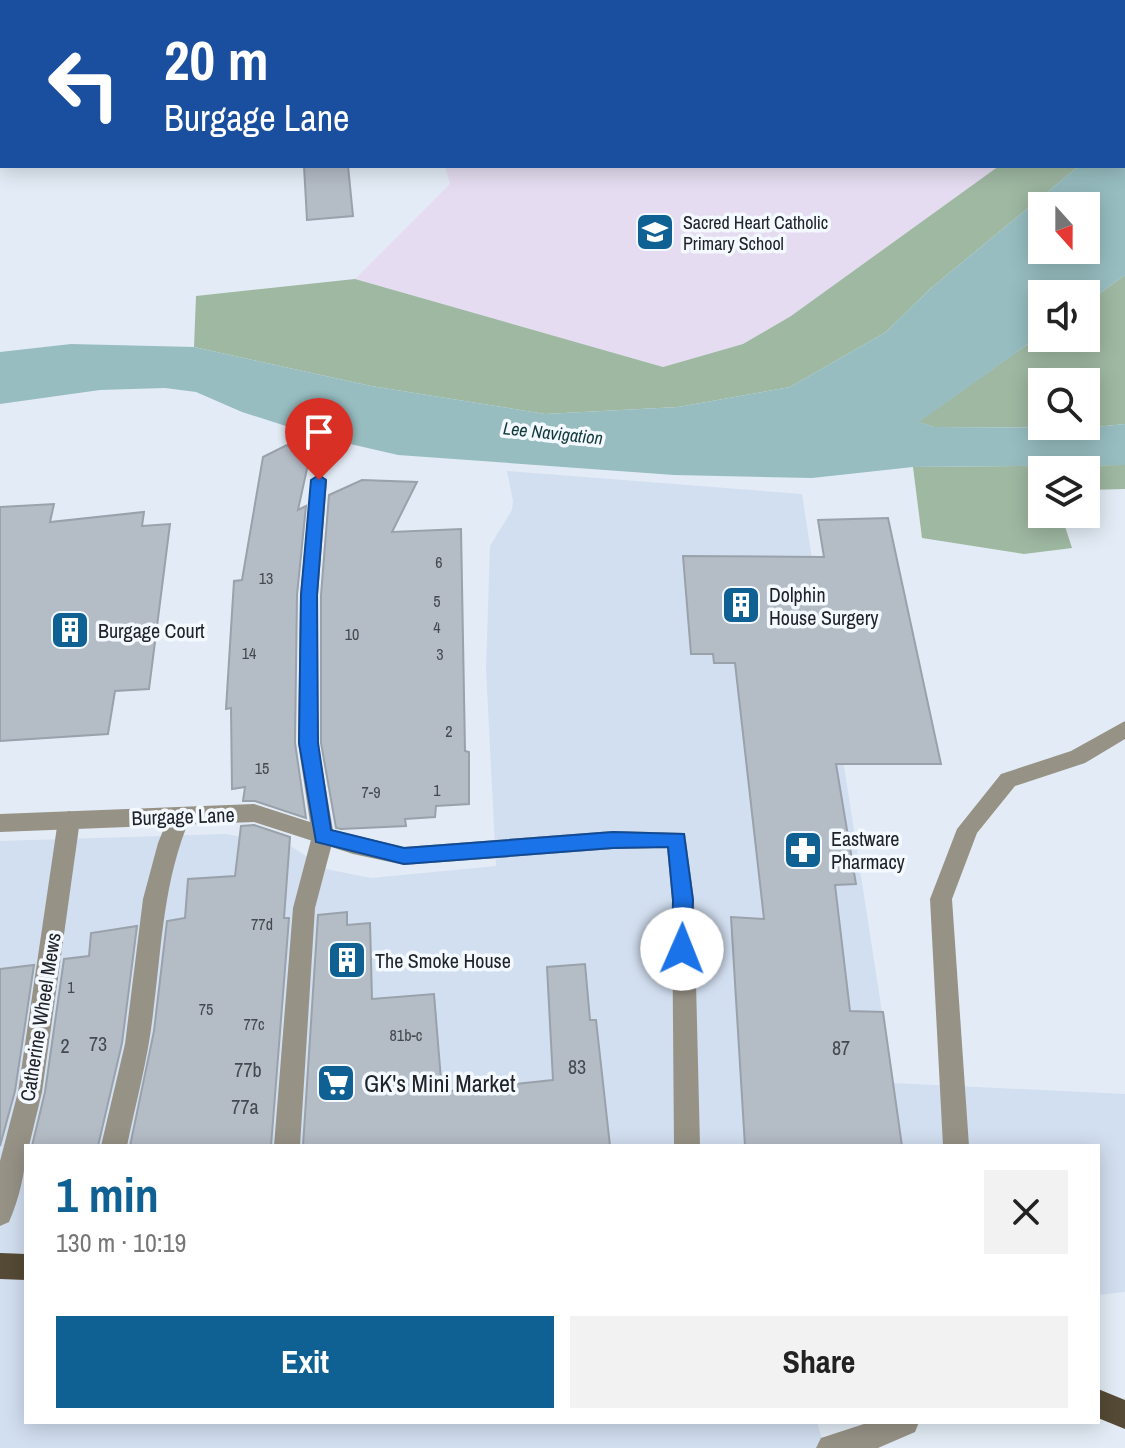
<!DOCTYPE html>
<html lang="en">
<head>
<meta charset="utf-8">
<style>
  :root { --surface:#fff; --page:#f2f2f2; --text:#222; --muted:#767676; --accent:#0f6193 }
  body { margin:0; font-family:"Archivo Narrow",sans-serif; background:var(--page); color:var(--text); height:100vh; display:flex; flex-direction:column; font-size:30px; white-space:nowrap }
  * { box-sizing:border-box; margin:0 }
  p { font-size:26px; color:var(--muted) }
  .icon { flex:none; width:44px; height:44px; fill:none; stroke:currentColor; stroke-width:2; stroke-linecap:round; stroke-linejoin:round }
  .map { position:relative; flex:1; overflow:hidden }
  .details { position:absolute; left:24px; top:1144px; width:1076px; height:280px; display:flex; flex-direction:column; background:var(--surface); border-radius:0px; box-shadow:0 4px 20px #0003 }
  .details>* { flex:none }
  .guide { position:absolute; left:0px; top:0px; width:1126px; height:168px; box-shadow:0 4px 20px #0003; background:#1a4fa0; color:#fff; overflow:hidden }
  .needle { width:52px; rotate:159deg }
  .fabs { position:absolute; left:1028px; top:192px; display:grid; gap:16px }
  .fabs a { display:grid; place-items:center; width:72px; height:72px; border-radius:0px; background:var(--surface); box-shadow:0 4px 20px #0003; font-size:40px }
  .pin { position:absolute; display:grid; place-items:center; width:68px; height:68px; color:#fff; margin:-82px -34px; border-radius:50% 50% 50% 0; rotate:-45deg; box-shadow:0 0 8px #0007 }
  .pin .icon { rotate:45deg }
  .me { position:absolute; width:88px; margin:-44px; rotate:1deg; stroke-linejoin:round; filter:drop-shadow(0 0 6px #0008) }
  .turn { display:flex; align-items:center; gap:28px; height:168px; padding:0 32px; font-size:36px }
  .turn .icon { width:104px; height:104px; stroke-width:2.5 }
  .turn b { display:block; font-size:56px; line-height:68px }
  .round { display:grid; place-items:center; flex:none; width:84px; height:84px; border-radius:0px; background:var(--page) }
  .summary { display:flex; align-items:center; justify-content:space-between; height:136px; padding:0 32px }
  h1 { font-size:48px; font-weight:800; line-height:60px; color:var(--accent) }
  .cta { display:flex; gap:16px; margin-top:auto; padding:16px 32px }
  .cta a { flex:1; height:92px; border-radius:0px; background:var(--accent); color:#fff; font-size:32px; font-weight:800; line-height:92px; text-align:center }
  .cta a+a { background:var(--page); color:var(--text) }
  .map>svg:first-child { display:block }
</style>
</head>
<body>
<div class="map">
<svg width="1125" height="1448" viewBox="0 0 1125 1448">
  <rect width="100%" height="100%" fill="#e3ecf6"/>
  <!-- built -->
  <path fill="#d2dff0" d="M507 471 802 494 893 1083 1125 1094V1292L1098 1295V1146H26V1422H817L825 1448H0V841L226 834 289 845 326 869 371 878 496 866 486 669 490 546 512 510 513 501Z"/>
  <!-- education -->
  <g fill="#e5dcf1">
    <path d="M509 0H1125V66L1124 2H496Z"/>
    <path d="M445 166H999L791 316 743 344 663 367 355 279 450 184Z"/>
  </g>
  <!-- forest -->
  <g fill="#9eb8a2" fill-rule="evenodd">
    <path d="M999 166H1079L931 288 886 332 790 387 678 407 545 414 371 386 194 347 196 296 355 279 663 367 743 344 791 316Z"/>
    <path d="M1125 275V424L1085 428 934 427 918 422 1042 334V338H1086V303ZM1042 382H1086V426H1042Z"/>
    <path d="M1125 465V489L1086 490V470H1042V514H1061L1072 548 1024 554 922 538 913 467Z"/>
  </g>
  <!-- water -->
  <path fill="#97bdc0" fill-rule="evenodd" d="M1125 129V275L1086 303V294H1042V334L919 422 934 427 1085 428 1125 424V465L913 467 812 478 674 475 398 455 320 437 242 412 196 392 165 388 100 390 0 404V352L71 344 194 347 371 386 545 414 678 407 790 387 886 332 931 288 1079 166H1124ZM1042 206H1086V250H1042Z"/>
  <!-- building -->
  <g fill="#b4bcc6" stroke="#99a1ab" stroke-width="2">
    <path d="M304 166H348L353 216 307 220Z"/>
    <path d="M287 445 308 464 298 510 306 506 297 595 295 743 306 818 255 801H243L245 787 232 789 231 708 226 709 234 581 242 580 263 457Z"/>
    <path d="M362 480 417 482 392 532 461 529 465 751 469 752V804L436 806 435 817 405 819 406 826 341 829 336 828 321 743V595L329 495Z"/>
    <path d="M54 504 50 522 144 512 142 526 170 524 149 689 115 691 108 734 0 741V507Z"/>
    <path d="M888 518 941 764H836L856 884 835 885 850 1011 883 1012 902 1146H745L731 917 764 919 735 663H714L713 654H691L683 556 824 557 818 520Z"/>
    <path d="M254 825 290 837 284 918H289L271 1146H130L154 1031 167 921 185 918 188 879 235 876 241 826Z"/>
    <path d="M347 912V925L370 923 372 999 434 994 442 1092 553 1080 547 967 585 964 590 1020H596L610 1146H303L318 915Z"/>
    <path d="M137 926 122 1043 98 1146H32L45 1092 64 959 89 956 91 933Z"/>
    <path d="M34 965 15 1091 0 1146V969Z"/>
  </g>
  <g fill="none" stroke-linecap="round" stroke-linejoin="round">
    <!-- service -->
    <g fill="#979286" fill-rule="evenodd">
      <path d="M1125 721V739L1085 763 1015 786 977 833 952 899 969 1146H943L930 899 957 829 1001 774 1071 751Z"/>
      <path d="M180 807 187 810 191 816C163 880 162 946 153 1014 148 1059 136 1102 127 1146H101L125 1044 143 899 158 843 169 816 173 810Z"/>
      <path d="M69 811 77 814 80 820 42 1092 29 1146H26C26 1171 19 1199 9 1222L0 1226V1161L18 1092 58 820 61 814Z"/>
      <path d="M323 827 331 830 334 836 315 908 300 1146H274L293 908 312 836 315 830Z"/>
    </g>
    <!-- pedestrian -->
    <path fill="#979286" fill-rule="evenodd" d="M870 1422H919L915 1432 878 1448H816L821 1438Z"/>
    <!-- minor -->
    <path fill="#979286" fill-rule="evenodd" d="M319 475 327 480 318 595V743L333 830 404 847 613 831 685 833 694 900 700 1146H674L672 900 667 848 613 849 404 865 353 854 254 822 0 832V814L254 804 310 822 298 743 300 595 311 480Z"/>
    <!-- primary -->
    <g fill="#544a35" fill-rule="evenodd">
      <path d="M0 1253 26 1254V1280L0 1279Z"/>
      <path d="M1098 1389 1125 1400V1429L1098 1418Z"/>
    </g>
    <!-- rail casing -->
    <g stroke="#3a3e43" stroke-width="6">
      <g id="rail">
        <path d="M102 2 123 0"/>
        <path d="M165 2 185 0"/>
      </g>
    </g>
    <!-- rail -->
    <use href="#rail" stroke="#f3f9ff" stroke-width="4" stroke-dasharray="11" stroke-linecap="butt"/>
  </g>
  <!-- route -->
  <path fill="#1a73e8" stroke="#114b97" stroke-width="2" d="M319 475 326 480 317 595 318 743 331 830 404 848 613 832 684 834 693 900 690 955H675L672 949 673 900 668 847 613 848 404 864 316 842 299 743 301 595 311 480Z"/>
  <!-- icons -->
  <defs>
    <g id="school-square" transform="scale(2)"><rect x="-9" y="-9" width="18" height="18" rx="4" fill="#0f6193" stroke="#f3f9ff"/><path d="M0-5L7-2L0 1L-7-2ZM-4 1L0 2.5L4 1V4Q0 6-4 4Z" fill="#fff"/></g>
    <g id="building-square" transform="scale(2)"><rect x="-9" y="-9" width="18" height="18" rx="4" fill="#0f6193" stroke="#f3f9ff"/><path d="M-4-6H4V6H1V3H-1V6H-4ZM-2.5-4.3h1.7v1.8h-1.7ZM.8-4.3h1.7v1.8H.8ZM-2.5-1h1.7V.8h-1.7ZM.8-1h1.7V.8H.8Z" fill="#fff"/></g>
    <g id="pharmacy-square" transform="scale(2)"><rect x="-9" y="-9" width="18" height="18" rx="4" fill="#0f6193" stroke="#f3f9ff"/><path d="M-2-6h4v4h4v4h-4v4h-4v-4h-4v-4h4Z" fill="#fff"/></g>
    <g id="supermarket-square" transform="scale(2)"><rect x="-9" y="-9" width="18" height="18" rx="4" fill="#0f6193" stroke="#f3f9ff"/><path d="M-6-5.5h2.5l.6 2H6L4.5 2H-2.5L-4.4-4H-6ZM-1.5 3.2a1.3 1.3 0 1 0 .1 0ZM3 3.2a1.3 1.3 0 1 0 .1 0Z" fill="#fff"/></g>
  </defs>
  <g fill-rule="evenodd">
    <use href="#school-square" x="655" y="232"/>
    <use href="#building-square" x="741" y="605"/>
    <use href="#building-square" x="70" y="630"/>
    <use href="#pharmacy-square" x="803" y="850"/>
    <use href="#building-square" x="347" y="960"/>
    <use href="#supermarket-square" x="336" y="1083"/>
  </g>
  <g text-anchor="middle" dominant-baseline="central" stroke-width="7" stroke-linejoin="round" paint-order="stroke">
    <!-- number labels -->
    <g font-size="16" fill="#45494f">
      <text x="439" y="562">6</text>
      <text x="266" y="578">13</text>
      <text x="437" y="601">5</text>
      <text x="437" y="627">4</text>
      <text x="352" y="634">10</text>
      <text x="249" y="653">14</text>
      <text x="440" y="654">3</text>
      <text x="449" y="731">2</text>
      <text x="262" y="768">15</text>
      <text x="437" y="790">1</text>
      <text x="371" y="792">7-9</text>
      <text x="262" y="924">77d</text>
      <text x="71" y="987">1</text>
      <text x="206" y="1009">75</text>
      <text x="254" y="1024">77c</text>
      <text x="406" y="1035">81b-c</text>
    </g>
    <!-- far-poi labels -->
    <g font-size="18" fill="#202327" stroke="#f3f9ff" text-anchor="start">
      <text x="683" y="222">Sacred Heart Catholic<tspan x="683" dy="21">Primary School</tspan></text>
    </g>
    <!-- far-water labels -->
    <g font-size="18" font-style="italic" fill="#133a3c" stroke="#f3f9ff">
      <text transform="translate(553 433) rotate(6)">Lee Navigation</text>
    </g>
    <!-- poi labels -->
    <g font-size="20" fill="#202327" stroke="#f3f9ff" text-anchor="start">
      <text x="769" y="594">Dolphin<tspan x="769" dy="23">House Surgery</tspan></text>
      <text x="98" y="630">Burgage Court</text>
      <text x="831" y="838">Eastware<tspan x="831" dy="23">Pharmacy</tspan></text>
      <text x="375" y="960">The Smoke House</text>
    </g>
    <!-- street labels -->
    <g font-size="20" fill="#202327" stroke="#f3f9ff">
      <text transform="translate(183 816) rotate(-2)">Burgage Lane</text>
      <text transform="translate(40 1017) rotate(-81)">Catherine Wheel Mews</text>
    </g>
    <!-- near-number labels -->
    <g font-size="20" fill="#45494f">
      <text x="98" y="1043">73</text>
      <text x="65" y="1045">2</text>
      <text x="841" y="1047">87</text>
      <text x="577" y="1066">83</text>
      <text x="248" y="1069">77b</text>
      <text x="245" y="1106">77a</text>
    </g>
    <!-- near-poi labels -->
    <g font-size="24" fill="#202327" stroke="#f3f9ff" text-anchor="start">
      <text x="364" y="1083">GK's Mini Market</text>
    </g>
  </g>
</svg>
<div class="fabs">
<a><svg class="needle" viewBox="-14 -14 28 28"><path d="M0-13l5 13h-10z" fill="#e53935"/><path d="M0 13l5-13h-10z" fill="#767676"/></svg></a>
<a><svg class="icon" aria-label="sound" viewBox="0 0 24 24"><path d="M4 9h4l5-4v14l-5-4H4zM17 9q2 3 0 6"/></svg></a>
<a><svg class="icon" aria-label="search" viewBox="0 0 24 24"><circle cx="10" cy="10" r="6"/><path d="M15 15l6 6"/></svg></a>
<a><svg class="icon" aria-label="layers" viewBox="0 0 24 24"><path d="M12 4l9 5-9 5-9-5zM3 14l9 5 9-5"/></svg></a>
</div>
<div class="pin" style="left:319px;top:480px;background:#d93025"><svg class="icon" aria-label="arrive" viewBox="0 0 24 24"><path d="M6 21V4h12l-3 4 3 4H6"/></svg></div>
<svg class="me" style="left:682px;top:949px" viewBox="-20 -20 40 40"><circle r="19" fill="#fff"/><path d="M0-13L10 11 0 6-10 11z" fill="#1a73e8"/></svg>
<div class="guide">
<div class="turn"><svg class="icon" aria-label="left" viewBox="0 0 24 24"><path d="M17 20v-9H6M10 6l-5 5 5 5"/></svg><div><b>20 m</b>Burgage Lane</div></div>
</div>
<section class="details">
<div class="summary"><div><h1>1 min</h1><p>130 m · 10:19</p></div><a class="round"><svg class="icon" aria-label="close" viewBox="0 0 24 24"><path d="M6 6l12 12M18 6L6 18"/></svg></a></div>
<div class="cta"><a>Exit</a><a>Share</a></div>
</section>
</div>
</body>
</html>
